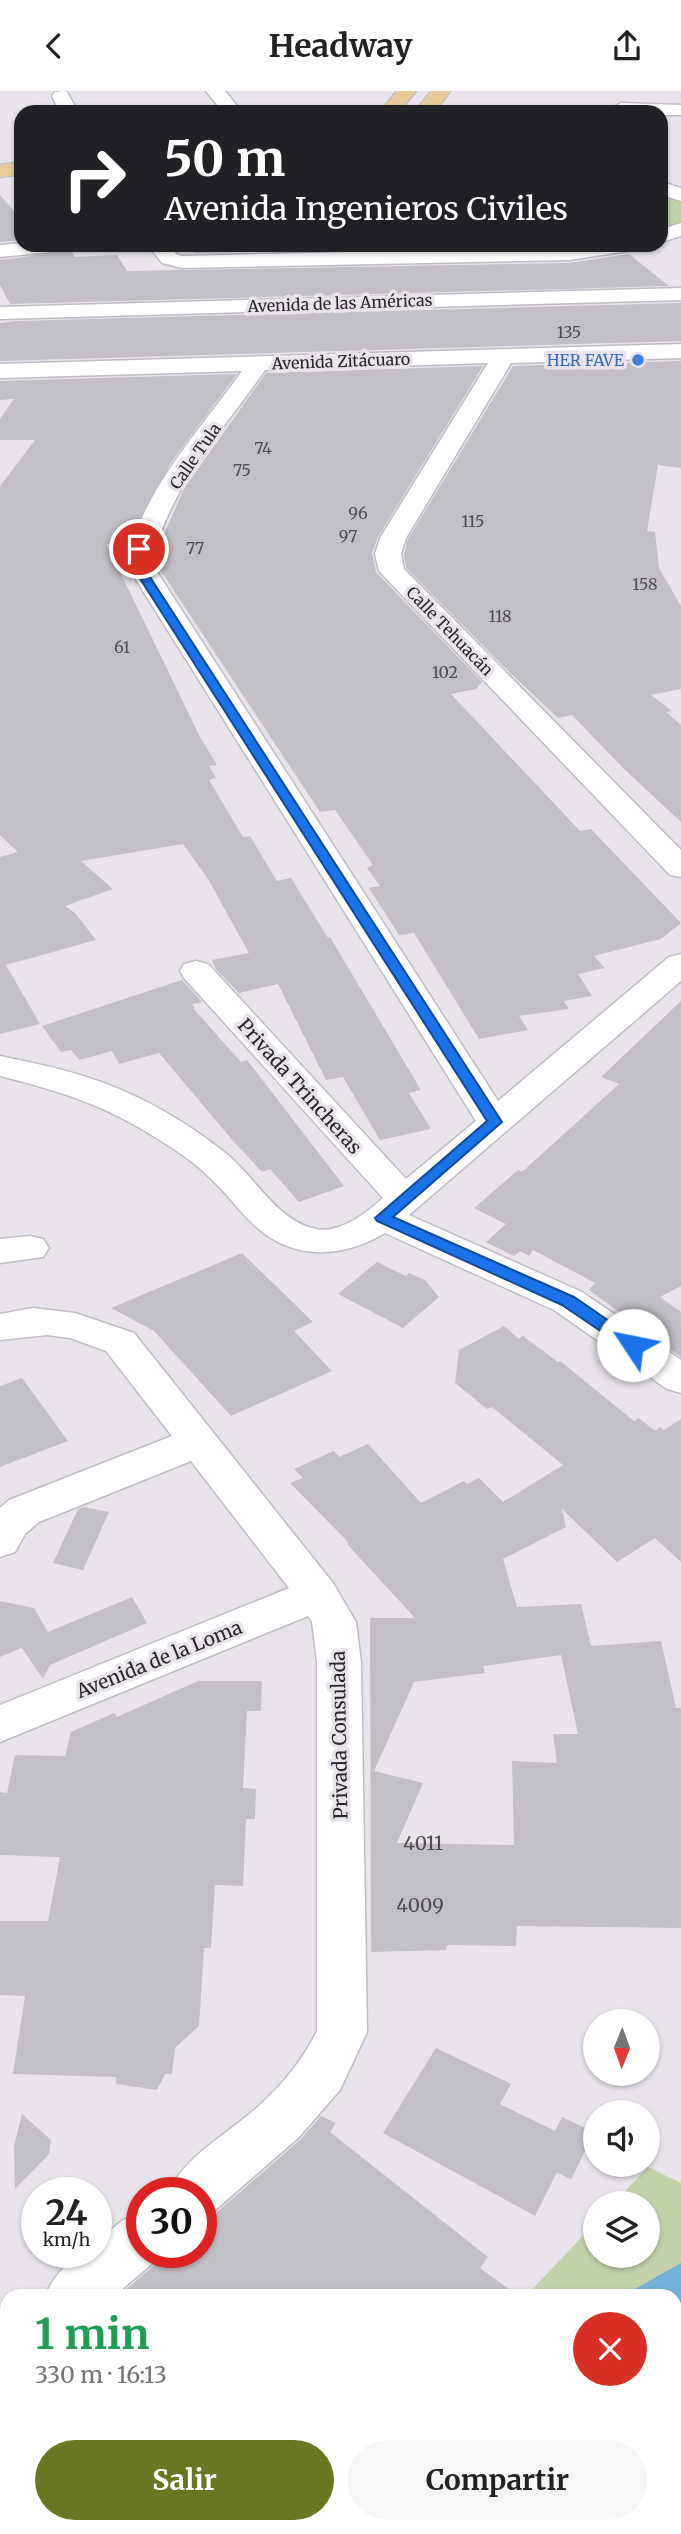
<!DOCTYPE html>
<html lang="es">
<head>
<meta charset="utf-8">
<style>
  :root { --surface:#fff; --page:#f6f6f6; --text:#222; --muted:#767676; --accent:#697723 }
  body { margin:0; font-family:Merriweather,serif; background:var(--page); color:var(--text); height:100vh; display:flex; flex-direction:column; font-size:26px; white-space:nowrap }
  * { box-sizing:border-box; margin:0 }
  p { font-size:23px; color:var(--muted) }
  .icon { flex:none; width:38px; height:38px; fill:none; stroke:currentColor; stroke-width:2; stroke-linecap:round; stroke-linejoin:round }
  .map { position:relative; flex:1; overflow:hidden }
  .details { position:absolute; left:0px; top:2198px; width:682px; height:245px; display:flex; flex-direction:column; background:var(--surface); border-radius:21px 21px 0 0; box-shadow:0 2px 5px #0004 }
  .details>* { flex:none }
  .hud { position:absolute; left:14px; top:14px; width:654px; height:147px; border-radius:21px; box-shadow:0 2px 5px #0004; background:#202124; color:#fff; overflow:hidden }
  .needle { width:46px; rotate:181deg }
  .tools { position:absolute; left:583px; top:1918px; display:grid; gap:14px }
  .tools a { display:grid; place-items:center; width:77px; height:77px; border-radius:50%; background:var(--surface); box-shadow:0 2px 5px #0004; font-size:35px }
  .speed { position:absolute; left:21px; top:2086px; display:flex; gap:14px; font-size:35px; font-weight:700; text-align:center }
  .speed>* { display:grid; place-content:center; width:91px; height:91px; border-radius:50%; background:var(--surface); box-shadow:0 2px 5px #0004; line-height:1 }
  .speed small { font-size:18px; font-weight:400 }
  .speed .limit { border:10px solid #d22; background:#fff; color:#111 }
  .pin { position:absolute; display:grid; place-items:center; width:60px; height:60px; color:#fff; margin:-30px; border:4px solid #fff; border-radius:50%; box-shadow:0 2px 7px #0007 }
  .me { position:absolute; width:77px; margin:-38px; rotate:304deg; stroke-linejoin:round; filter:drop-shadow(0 0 5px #0008) }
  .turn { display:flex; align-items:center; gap:24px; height:147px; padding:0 35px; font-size:32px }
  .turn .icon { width:91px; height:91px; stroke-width:2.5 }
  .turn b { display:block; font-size:49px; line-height:60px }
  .round { display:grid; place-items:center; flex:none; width:74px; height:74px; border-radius:37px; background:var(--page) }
  .headline { display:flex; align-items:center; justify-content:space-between; height:119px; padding:0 35px }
  h1 { font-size:42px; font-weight:700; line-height:52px; color:#1e9e55 }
  .action { display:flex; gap:14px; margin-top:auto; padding:14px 35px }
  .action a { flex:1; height:80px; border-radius:42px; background:var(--accent); color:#fff; font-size:28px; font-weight:700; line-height:80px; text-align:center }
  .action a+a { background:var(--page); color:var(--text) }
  header { display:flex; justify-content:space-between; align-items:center; height:91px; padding:0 35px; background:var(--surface); font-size:32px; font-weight:700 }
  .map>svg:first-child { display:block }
</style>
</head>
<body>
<header><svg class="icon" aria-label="back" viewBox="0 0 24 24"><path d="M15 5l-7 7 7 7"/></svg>Headway<svg class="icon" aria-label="share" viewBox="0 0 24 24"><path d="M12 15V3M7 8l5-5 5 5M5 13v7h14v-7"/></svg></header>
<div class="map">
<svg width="681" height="2443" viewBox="0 0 681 2443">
  <rect width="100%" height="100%" fill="#e9e4ec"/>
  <!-- green -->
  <g fill="#c2d3aa">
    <path d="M662 105 681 111V131L662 136Z"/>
    <path d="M648 2076 681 2092V2443H300L307 2436H676V2205H526L595 2132V2165H648V2112H614Z"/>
  </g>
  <!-- water -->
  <path fill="#76b1db" d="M681 2172V2443H587L580 2436H676V2205H630L635 2198Z"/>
  <!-- building -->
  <g fill="#c3bfc7" fill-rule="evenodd">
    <path d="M0 104 21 128V149L0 151Z"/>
    <path d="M190 154H473V155L195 162Z"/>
    <path d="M71 160 75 166 117 164 127 180 569 172 629 163 669 195 10 213 0 194V169Z"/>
    <path d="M681 212V250L0 270V232L18 230Z"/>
    <path d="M681 270V377L658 374 647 440 655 441 659 477 681 515V598L651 604 672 620 666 621 681 634V731L623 677 572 624 558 627 501 573 406 477 404 463 408 448 513 275Z"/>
    <path d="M483 275 378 446 372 462 376 481 482 591 476 598 451 603 580 740 591 738 681 832 661 848 594 865 605 877 578 883 592 905 564 910 569 918 519 925 528 939 479 948 414 842 399 844 369 797 380 795 367 777 373 774 335 719 320 721 155 471 162 447 185 396 266 282Z"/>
    <path d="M237 283 172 370 134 439 107 454 200 646 217 674 209 675 216 687 209 689 243 746 250 745 277 790 291 787 328 847 330 846 421 999 409 1002 431 1038 380 1049 343 986 326 989 278 893 239 902 216 878 212 869 249 862 208 788 183 753 81 770 113 798 65 815 75 822 96 849 6 874 40 933 0 943V766L18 761 0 744V395L35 349H0V328L14 308 0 309V290Z"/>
    <path d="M182 889 202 911 192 913 195 917H193L241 971 247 969 344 1095 299 1111 270 1078 262 1081 234 1051 159 962 119 973 112 960 79 969 71 959 61 961 42 935Z"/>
    <path d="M681 910V1195L660 1206 681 1221V1266L589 1199 595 1192 533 1159 529 1165 520 1160 514 1165 486 1151 506 1133 474 1117 518 1079 522 1081 619 993 601 986Z"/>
    <path d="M242 1162 313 1231 294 1240 332 1280 231 1325 154 1240 111 1217Z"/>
    <path d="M377 1171 406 1185 409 1182 425 1189 439 1206 403 1237 338 1203Z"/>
    <path d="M504 1235 519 1248 523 1245 558 1271 560 1270 634 1330 639 1327 655 1340 660 1336 664 1339 681 1328V1471L655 1447 617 1471 562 1418 566 1436 503 1468 517 1516 581 1513 591 1555 661 1550 676 1617H681V1837L517 1835 516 1855 447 1854 446 1859 371 1861 370 1527H415L347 1453 349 1452 290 1392 303 1387 294 1378 334 1360 339 1366 368 1353 421 1412 464 1390 467 1393 479 1387 503 1411 563 1374 492 1316 487 1318 455 1292 459 1259ZM561 1564 578 1643H553L557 1672 512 1670 514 1754 397 1752 423 1692 374 1680 414 1591 485 1582 483 1575Z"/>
    <path d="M22 1287 68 1350 0 1376V1295Z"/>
    <path d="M84 1416 109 1421 83 1479 53 1472 78 1418Z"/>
    <path d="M132 1506 147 1532 50 1574 43 1588 22 1557 0 1566V1510L34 1517 48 1541Z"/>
    <path d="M198 1590H262L261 1620H247L243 1697 256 1698 255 1728H246L243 1795 215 1794 211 1857H204L199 1935 175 1957 172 1983H165L157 1999 116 1993V1986L13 1983 25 1905 0 1904V1830H48L60 1766 0 1764V1701L7 1702 15 1664 65 1665 71 1641 114 1622 117 1626Z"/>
    <path d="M436 1957 511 1993 500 2013 555 2040 562 2026 594 2041 571 2089 557 2081 535 2125 383 2042Z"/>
    <path d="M22 2023 51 2049 49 2063 15 2098 14 2055Z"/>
    <path d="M321 2025 336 2032 330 2041 488 2166 480 2177 518 2205H118L163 2167 165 2161H201V2126L216 2122 301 2048Z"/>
  </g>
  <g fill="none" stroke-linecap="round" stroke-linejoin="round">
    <!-- minor casing -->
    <g stroke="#bfbbc3" stroke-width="3">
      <g id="minor">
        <path d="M63 0 67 1 78 21H60L52 5 55 1Z"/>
        <path d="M206 0H225L242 21H223Z"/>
        <path d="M621 12 681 14V24H662V21H615L612 17Z"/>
        <path d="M662 91 681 97V110L662 104Z"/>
        <path d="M681 132V145L662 151V138Z"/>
        <path d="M21 152V154H72L69 158 62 160 0 166V154Z"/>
        <path d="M148 154H169L176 163 182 165 638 154 635 158 628 160 569 169 182 177 162 172Z"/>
        <path d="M681 197V209L0 228V216Z"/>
        <path d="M681 253V267L511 272 406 447 401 463 404 478 681 759V786L670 784 379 480 375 463 380 447 488 272 265 279C224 338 166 400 152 473L498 1010 669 866 681 863V890L409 1124 582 1201 681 1269V1302L667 1298 554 1219 385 1142C341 1168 292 1170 253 1133 237 1118 225 1100 209 1086 194 1071 176 1059 158 1048 105 1014 60 1000 0 985V965C28 971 56 976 83 985 133 1000 183 1028 224 1061 253 1083 275 1127 312 1137 337 1145 365 1123 383 1107L184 887 180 880 184 873 196 870 208 873 406 1088 476 1030 126 473C142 400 200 339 242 280L0 287V273Z"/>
        <path d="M30 1145 43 1148 49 1157 43 1166 0 1172V1148Z"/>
        <path d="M33 1217 75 1222 134 1242 333 1492 356 1531 361 1571 367 1941 340 1999 299 2046 214 2120 201 2124V2102H168C185 2064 231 2041 261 2013 284 1992 303 1968 317 1940V1571L312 1531 308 1525 0 1651V1614L289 1497 191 1370 39 1431 25 1443 15 1461 0 1466V1417L9 1409 172 1345 106 1260 70 1247 47 1244 0 1249V1223Z"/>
        <path d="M142 2122V2161H163L161 2165 114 2205H45C54 2185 72 2161 96 2161V2151L123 2129Z"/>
        <path d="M7 2335V2413L0 2416V2338Z"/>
      </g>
    </g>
    <!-- major casing -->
    <g stroke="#c3c2c3" stroke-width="3">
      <g id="major">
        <path d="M397 0H416L399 21H380Z"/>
        <path d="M432 0H450L435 21H414Z"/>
        <path d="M21 71V83L0 86V74Z"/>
      </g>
    </g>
    <!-- minor -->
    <use href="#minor" fill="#fff" fill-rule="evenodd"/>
    <!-- major -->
    <use href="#major" fill="#ebca99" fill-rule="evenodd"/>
  </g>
  <!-- route -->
  <path fill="#1a73e8" stroke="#114b97" stroke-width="2" d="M139 455 145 458 144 473 150 486 502 1031 393 1126 574 1206 638 1250 641 1254 638 1258H627L562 1214 377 1130 375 1127 487 1030 139 486 134 473V458Z"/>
  <!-- markers -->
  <circle fill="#3f7fe0" stroke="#e9e4ec" stroke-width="2.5" cx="638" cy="269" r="7"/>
  <g text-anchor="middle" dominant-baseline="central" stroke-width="7" stroke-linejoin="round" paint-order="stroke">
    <!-- far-street labels -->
    <g font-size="16" fill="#282629" stroke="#e9e4ec">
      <text transform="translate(340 212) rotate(-2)">Avenida de las Américas</text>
      <text transform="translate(341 270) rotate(-2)">Avenida Zitácuaro</text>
      <text transform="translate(195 365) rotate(-55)">Calle Tula</text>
      <text transform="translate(450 540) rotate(46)">Calle Tehuacán</text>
    </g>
    <!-- number labels -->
    <g font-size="16" fill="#4f4c50">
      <text x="569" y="241">135</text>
      <text x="263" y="357">74</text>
      <text x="242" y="379">75</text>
      <text x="358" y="422">96</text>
      <text x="473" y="430">115</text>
      <text x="348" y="445">97</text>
      <text x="195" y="457">77</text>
      <text x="645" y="493">158</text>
      <text x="500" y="525">118</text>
      <text x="122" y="556">61</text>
      <text x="445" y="581">102</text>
    </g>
    <!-- far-shop labels -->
    <g font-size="16" fill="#366cbe" stroke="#e9e4ec" text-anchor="end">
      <text x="624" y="269">HER FAVE</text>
    </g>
    <!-- street labels -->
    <g font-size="19" fill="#282629" stroke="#e9e4ec">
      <text transform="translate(300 995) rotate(48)">Privada Trincheras</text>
      <text transform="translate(159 1568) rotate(-22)">Avenida de la Loma</text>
      <text transform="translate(339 1644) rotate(-91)">Privada Consulada</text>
    </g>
    <!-- near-number labels -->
    <g font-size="19" fill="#4f4c50">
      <text x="423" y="1752">4011</text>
      <text x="420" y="1814">4009</text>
    </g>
  </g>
</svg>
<div class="tools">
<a><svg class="needle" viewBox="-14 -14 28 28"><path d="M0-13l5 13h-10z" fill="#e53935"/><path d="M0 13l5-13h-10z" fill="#767676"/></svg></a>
<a><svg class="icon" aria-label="sound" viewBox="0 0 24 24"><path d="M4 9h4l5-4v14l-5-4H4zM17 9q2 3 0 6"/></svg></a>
<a><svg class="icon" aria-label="layers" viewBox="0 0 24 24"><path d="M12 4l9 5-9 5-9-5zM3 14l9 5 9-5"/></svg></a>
</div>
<div class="speed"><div>24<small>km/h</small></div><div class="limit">30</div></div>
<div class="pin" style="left:139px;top:458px;background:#d93025"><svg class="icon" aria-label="arrive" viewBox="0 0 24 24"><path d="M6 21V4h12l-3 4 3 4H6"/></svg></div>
<svg class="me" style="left:633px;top:1254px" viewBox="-20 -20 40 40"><circle r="19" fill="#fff"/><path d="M0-13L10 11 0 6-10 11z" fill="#1a73e8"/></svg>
<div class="hud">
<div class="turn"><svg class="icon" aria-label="right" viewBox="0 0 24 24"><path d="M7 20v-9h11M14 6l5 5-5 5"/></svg><div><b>50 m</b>Avenida Ingenieros Civiles</div></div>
</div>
<section class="details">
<div class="headline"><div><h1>1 min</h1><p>330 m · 16:13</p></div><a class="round" style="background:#d93025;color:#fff"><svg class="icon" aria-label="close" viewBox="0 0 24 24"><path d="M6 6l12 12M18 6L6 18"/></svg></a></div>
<div class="action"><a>Salir</a><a>Compartir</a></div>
</section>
</div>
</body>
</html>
